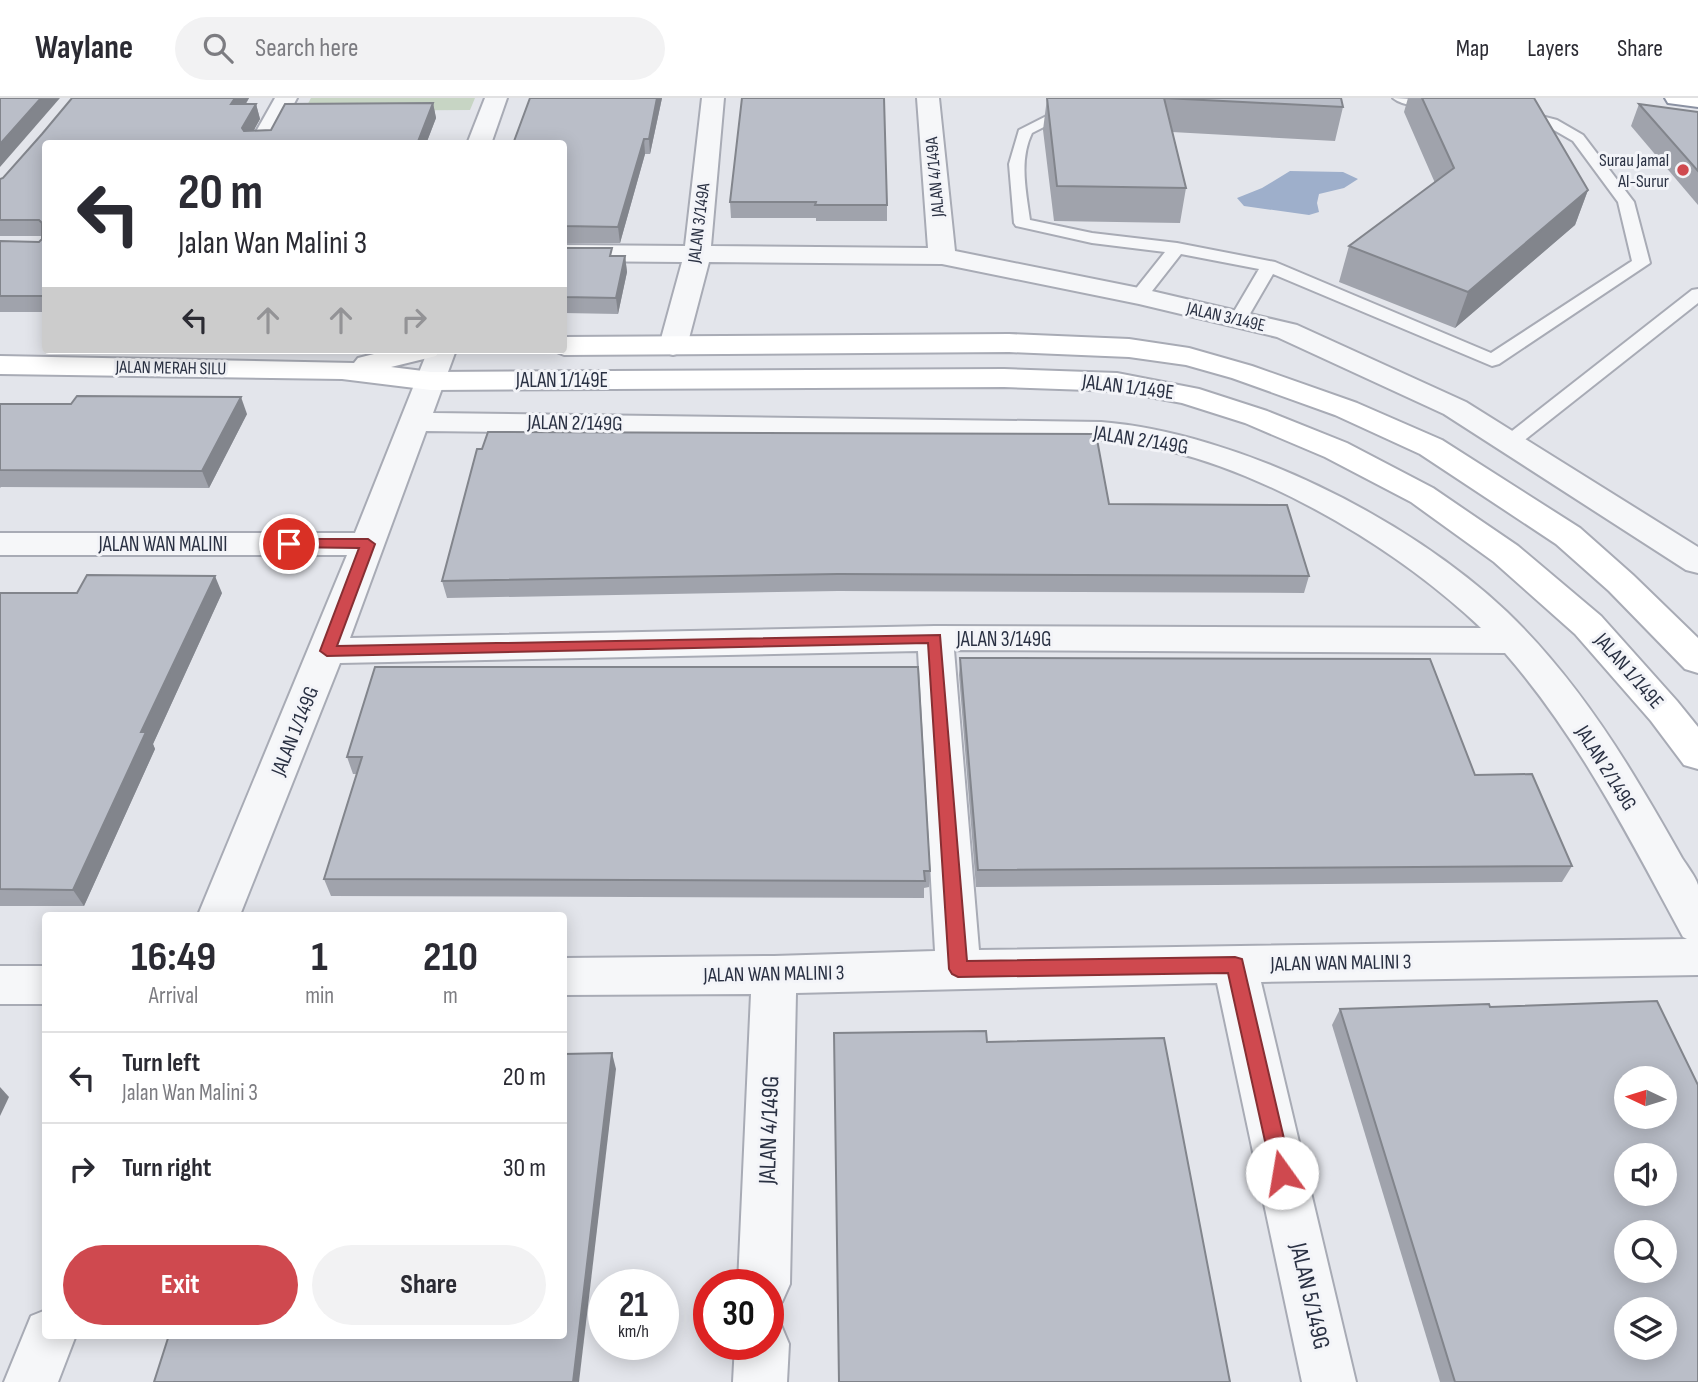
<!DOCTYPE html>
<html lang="en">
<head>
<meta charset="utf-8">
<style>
  :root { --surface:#fff; --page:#f2f2f3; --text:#2b2b33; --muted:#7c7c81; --line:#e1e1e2; --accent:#cf494f }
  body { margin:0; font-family:"Sofia Sans Condensed",sans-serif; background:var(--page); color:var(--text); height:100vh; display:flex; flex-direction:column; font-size:26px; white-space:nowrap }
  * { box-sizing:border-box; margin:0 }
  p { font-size:23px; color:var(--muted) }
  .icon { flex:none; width:38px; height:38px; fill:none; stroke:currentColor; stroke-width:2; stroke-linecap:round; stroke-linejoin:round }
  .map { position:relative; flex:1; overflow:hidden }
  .drawer { position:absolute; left:42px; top:814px; width:525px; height:427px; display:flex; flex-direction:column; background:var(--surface); border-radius:7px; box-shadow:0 4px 18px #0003 }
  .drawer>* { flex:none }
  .guide { position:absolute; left:42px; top:42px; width:525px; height:214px; border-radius:7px; box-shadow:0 4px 18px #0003; background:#fff; color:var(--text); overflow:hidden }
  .needle { width:46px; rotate:274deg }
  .tools { position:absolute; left:1614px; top:968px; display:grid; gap:14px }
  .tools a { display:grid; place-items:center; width:63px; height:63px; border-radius:50%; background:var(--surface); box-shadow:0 4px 18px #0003; font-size:35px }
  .speed { position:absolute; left:588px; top:1171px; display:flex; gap:14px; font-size:35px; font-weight:700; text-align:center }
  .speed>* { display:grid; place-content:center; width:91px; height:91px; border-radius:50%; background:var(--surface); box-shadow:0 4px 18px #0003; line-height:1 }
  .speed small { font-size:18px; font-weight:400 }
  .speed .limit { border:10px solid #d22; background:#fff; color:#111 }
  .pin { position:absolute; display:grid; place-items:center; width:60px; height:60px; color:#fff; margin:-30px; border:4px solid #fff; border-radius:50%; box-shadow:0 2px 7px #0007 }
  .me { position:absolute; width:77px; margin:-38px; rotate:347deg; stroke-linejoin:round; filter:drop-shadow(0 0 5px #0008) }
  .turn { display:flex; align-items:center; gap:24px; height:147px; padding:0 21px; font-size:32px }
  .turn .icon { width:91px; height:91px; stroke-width:2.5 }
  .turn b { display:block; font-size:49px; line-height:60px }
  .lanes { display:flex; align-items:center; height:66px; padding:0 21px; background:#0003; justify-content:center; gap:35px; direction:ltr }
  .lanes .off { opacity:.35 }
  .eta { display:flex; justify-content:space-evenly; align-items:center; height:119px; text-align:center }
  .eta b { font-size:42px; font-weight:700; line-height:49px }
  .action { display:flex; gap:14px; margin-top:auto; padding:14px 21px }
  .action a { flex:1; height:80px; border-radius:42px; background:var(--accent); color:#fff; font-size:28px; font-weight:700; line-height:80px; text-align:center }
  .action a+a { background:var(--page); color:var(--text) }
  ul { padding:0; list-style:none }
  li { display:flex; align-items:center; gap:21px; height:91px; padding:0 21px; border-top:2px solid var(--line) }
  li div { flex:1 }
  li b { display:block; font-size:26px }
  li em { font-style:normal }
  header { display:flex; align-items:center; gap:42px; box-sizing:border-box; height:98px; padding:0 35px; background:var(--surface); border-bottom:2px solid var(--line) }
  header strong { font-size:33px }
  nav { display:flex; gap:38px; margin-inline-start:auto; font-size:24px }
  .search { width:490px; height:63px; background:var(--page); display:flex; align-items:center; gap:18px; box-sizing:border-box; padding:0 24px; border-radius:38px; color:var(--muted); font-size:26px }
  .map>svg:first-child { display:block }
</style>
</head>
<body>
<header>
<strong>Waylane</strong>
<div class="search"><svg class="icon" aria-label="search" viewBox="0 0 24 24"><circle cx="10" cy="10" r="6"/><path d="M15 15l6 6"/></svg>Search here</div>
<nav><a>Map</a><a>Layers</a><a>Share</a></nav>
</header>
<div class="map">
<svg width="1698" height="1284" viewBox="0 0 1698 1284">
  <rect width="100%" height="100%" fill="#e3e5eb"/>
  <!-- green -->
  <path fill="#c7d5c4" d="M311 0H475L470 12 304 13Z"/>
  <!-- water -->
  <path fill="#9eafcb" d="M1290 73 1343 74 1358 81 1344 90 1319 96 1317 105 1319 114 1309 117 1244 108 1237 100 1262 90Z"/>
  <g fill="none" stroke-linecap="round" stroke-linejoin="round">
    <!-- lane casing -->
    <g stroke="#a8abb5" stroke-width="4">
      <g id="lane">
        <path d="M1082 0H1101L1032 35C1019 62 1026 93 1030 122L1092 135 1177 145 1275 164 1491 255 1632 163 1618 104 1573 43 1547 28 1513 19 1511 16 1518 12 1557 22 1583 37 1634 104 1650 165 1499 266 1492 268 1273 176 1244 226H1232L1229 222 1259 171 1181 156 1145 202H1133L1130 198 1165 154 1092 145 1016 128 1014 125 1009 66 1019 32Z"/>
        <path d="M1393 0 1445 3 1447 6C1438 14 1402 8 1393 0Z"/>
        <path d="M1698 191V205L1517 348H1503L1500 344 1503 340 1692 192Z"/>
      </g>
    </g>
    <!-- street casing -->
    <g stroke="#a8abb5" stroke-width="4">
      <g id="street">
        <path d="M275 0H297L273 46H249Z"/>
        <path d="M485 0H507L491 46H467Z"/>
        <path d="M702 0H724L711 148 928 150 917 0H939L955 153 1139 190 1297 227 1466 304 1698 449V475L1686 472 1444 316 1277 239 1139 206 942 166 709 164 687 248 683 254 673 257 663 254 659 248 682 164 564 163V147L685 148Z"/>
        <path d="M428 252H456L433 315 1101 324C1238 335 1408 420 1507 514 1561 566 1604 627 1642 691 1656 714 1669 737 1682 760 1687 768 1695 778 1698 787 1698 802 1698 858 1698 877L1261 884 1356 1284H1302L1217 885 796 895 790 1186 782 1204 768 1210V1186H738L751 896 564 897V860L774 858 935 853 918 553 340 565 240 817H198L347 457H0V435H355ZM426 333C586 335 745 337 904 339 988 340 1090 332 1170 353 1279 380 1401 454 1481 530L935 528 350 540ZM954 552 1505 555C1579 640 1630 741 1683 839L1687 841 979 852Z"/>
        <rect x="0" y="868" width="46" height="38"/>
        <path d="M46 1212V1237H76L58 1284H4L31 1218Z"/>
        <path d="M768 1222 781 1227 789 1246 787 1284H733L735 1246H768Z"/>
      </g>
    </g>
    <!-- secondary casing -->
    <g stroke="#a8abb5" stroke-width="4">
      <g id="secondary">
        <path d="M1009 236 1129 241 1189 250 1252 268 1357 305 1442 342 1580 430 1633 477 1698 540V575L1685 571 1609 493 1556 446 1420 356 1335 317 1232 280 1186 267 1129 259 1009 254 564 257 552 252H564V239Z"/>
        <path d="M390 252H440L436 258 391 269 431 274 1004 271 1117 275 1199 291 1267 313 1347 345 1433 390 1518 448 1601 518 1677 603 1698 629V671L1684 667 1651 623 1575 536 1494 464 1411 404 1325 359 1245 325 1182 305 1117 293 1004 289 431 292 342 281 0 276V258L354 265 358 260Z"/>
      </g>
    </g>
    <!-- highway casing -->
    <g stroke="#8a91a2" stroke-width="4">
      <path id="highway" d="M1665 0H1698V9L1668 5Z"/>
    </g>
    <!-- lane -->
    <use href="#lane" fill="#f6f7f9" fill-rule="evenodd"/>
    <!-- street -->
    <use href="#street" fill="#f6f7f9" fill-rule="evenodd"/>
    <!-- secondary -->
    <use href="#secondary" fill="#fff" fill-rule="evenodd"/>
    <!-- highway -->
    <use href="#highway" fill="#fff" fill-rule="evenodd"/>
  </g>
  <!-- wall -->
  <g fill="#a0a3ac">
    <path d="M72 0H249L246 6H256L260 21 253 33 271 32 433 5 436 20 426 46H46V214H0V143L39 144 42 141V138H0V81L3 80 42 36Z"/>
    <path d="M662 0 650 56H645L620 145H564V46Z"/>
    <path d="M742 0 887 107V123H816V120H731L730 104Z"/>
    <path d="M1047 0H1341L1343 9 1335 43 1172 34 1186 90 1180 125 1054 123 1043 32Z"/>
    <path d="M1408 0H1534L1588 92 1575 127 1455 230 1339 184 1349 148 1435 85 1404 14Z"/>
    <path d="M1639 6 1698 14V107L1631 28Z"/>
    <path d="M564 150 613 158H625L627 174 618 216 564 215Z"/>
    <path d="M0 306 247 316 209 390 1 389 0 390Z"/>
    <path d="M1109 406 1309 478 1304 495 838 493 447 500 442 483Z"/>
    <path d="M0 495H222L153 646 155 651 84 808H0Z"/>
    <path d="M960 560 1475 677 1572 768 1562 784 976 789 959 577Z"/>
    <path d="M375 569 930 773 929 789 924 790V800L331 798 324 781 357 676H353L347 659Z"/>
    <path d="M1340 911 1698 1284H1440L1332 927Z"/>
  </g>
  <!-- shaded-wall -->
  <g fill="#82858c">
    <path d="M41 0H60L0 69V46Z"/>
    <path d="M235 0H249L236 21 231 6Z"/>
    <path d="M657 0H662L650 56 649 41Z"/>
    <path d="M433 5 436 20 426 46H417Z"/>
    <path d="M256 6 260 21 247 45 242 30Z"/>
    <path d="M644 41 645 56 620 145 618 129Z"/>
    <path d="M1588 92 1575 127 1455 230 1468 194Z"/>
    <path d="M625 158 627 174 618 216 616 200Z"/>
    <path d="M241 299 247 316 209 390 202 373Z"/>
    <path d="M215 478 222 495 153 646 155 651 84 808 73 792 141 634Z"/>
    <path d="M612 955 616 971 579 1284H573Z"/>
    <path d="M0 989 9 999 0 1018Z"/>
  </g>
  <!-- building -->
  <g fill="#babec8" stroke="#82858c" stroke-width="2" fill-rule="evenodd">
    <path d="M0 0H41L0 46Z"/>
    <path d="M72 0H235L231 6H256L242 30 244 33 271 32 285 6 433 5 417 46H46V198H0V143L39 144 42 141V125L39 122H0V81L3 80 42 36Z"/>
    <path d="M530 0H657L649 41H644L618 129 564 128V46H513Z"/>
    <path d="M742 0H884L887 107H815L816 104H730Z"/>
    <path d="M1047 0H1341L1343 9 1164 0 1186 90 1057 88Z"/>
    <path d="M1422 0H1534L1588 92 1468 194 1349 148 1454 70Z"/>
    <path d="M1639 6 1698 14V73Z"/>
    <path d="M564 150H612L610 158H625L616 200 564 199Z"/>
    <path d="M77 298 241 299 202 373 0 372V306H71Z"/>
    <path d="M488 334 1096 336 1109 406 1287 407 1309 478 838 476 442 483 477 351H482Z"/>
    <path d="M87 477 215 478 141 634H146L73 792 0 791V495H77Z"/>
    <path d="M960 560 1430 561 1475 677 1532 676 1572 768 978 772Z"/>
    <path d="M375 569H918L930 773H924L925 783 324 781 362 659H347Z"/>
    <path d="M1657 903 1698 987V1284H1455L1340 911 1489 906 1490 909ZM1626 980H1664V1018H1626ZM1626 1057H1664V1096H1626ZM1626 1134H1664V1172H1626ZM1626 1211H1664V1250H1626Z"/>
    <path d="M986 933 987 944 1164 940 1230 1284H839L834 935Z"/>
    <path d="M612 955 573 1284H154L169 1237H564V956Z"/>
  </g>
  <!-- route -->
  <path fill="#cf494f" stroke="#872f33" stroke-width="2" d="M289 441H368L375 446 337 548 940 537 967 863 1235 859 1242 861 1292 1075 1289 1082 1282 1085 1275 1082 1272 1075 1228 875 958 879 952 876 949 871 928 545 327 558 320 553 359 450 284 449V443Z"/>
  <!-- markers -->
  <circle fill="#cf494f" stroke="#f3f4f8" stroke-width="2.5" cx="1683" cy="72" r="7"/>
  <g text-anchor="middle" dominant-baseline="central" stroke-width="6" stroke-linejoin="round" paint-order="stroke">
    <!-- far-poi labels -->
    <g font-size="18" fill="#2a3143" stroke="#f3f4f8" text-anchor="end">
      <text x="1669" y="62">Surau Jamal<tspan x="1669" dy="21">Al-Surur</tspan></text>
    </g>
    <!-- far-street labels -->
    <g font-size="18" fill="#2a3143" stroke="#f3f4f8">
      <text transform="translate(935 79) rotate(-95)">JALAN 4/149A</text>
      <text transform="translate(699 125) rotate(-83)">JALAN 3/149A</text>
      <text transform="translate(1226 219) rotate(13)">JALAN 3/149E</text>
      <text transform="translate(171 270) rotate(1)">JALAN MERAH SILU</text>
    </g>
    <!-- street labels -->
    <g font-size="21" fill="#2a3143" stroke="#f3f4f8">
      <text x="562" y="282">JALAN 1/149E</text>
      <text transform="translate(1128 289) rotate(7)">JALAN 1/149E</text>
      <text transform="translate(575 325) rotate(1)">JALAN 2/149G</text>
      <text transform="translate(1141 342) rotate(9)">JALAN 2/149G</text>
      <text x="163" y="446">JALAN WAN MALINI</text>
      <text x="1004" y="541">JALAN 3/149G</text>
      <text transform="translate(1629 573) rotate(49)">JALAN 1/149E</text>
      <text transform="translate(295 633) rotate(-68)">JALAN 1/149G</text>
      <text transform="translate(1606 670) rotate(58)">JALAN 2/149G</text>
      <text transform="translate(1341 865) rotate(-1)">JALAN WAN MALINI 3</text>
      <text transform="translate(774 876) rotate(-1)">JALAN WAN MALINI 3</text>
    </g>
    <!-- near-street labels -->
    <g font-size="24" fill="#2a3143" stroke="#f3f4f8">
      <text transform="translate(769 1032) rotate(-88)">JALAN 4/149G</text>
      <text transform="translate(1310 1198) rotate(77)">JALAN 5/149G</text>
    </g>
  </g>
</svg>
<div class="tools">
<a><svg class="needle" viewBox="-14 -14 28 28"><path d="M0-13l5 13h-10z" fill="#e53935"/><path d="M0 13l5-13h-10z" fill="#7c7c81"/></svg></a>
<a><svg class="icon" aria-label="sound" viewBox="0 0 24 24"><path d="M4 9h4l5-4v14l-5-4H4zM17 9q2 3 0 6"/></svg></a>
<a><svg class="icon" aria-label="search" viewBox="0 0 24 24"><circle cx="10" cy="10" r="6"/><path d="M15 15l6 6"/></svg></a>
<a><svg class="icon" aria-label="layers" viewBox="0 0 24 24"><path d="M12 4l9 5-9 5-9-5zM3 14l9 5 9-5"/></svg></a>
</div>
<div class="speed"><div>21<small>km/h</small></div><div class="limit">30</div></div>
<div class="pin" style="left:289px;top:446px;background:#d93025"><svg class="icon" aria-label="arrive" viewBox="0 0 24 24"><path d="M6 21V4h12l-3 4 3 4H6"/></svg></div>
<svg class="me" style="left:1282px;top:1075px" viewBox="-20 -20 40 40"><circle r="19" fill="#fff"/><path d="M0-13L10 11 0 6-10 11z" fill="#cf494f"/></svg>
<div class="guide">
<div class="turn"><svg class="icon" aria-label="left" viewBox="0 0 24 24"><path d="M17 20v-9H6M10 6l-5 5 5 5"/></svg><div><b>20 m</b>Jalan Wan Malini 3</div></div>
<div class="lanes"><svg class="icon" aria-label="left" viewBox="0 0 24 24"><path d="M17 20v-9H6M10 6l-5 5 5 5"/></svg><svg class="icon off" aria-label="ahead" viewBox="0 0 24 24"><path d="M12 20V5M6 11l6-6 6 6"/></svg><svg class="icon off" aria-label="ahead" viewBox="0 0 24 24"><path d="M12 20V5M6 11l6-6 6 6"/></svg><svg class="icon off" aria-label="right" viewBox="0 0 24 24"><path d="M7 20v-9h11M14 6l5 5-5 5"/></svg></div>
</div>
<section class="drawer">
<div class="eta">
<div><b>16:49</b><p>Arrival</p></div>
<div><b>1</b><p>min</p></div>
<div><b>210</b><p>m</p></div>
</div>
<ul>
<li><svg class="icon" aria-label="left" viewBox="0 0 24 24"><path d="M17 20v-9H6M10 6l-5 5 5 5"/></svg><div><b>Turn left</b><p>Jalan Wan Malini 3</p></div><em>20 m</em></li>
<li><svg class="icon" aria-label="right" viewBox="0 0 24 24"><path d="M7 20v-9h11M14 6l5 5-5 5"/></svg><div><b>Turn right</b></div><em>30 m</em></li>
</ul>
<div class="action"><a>Exit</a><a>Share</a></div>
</section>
</div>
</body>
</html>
